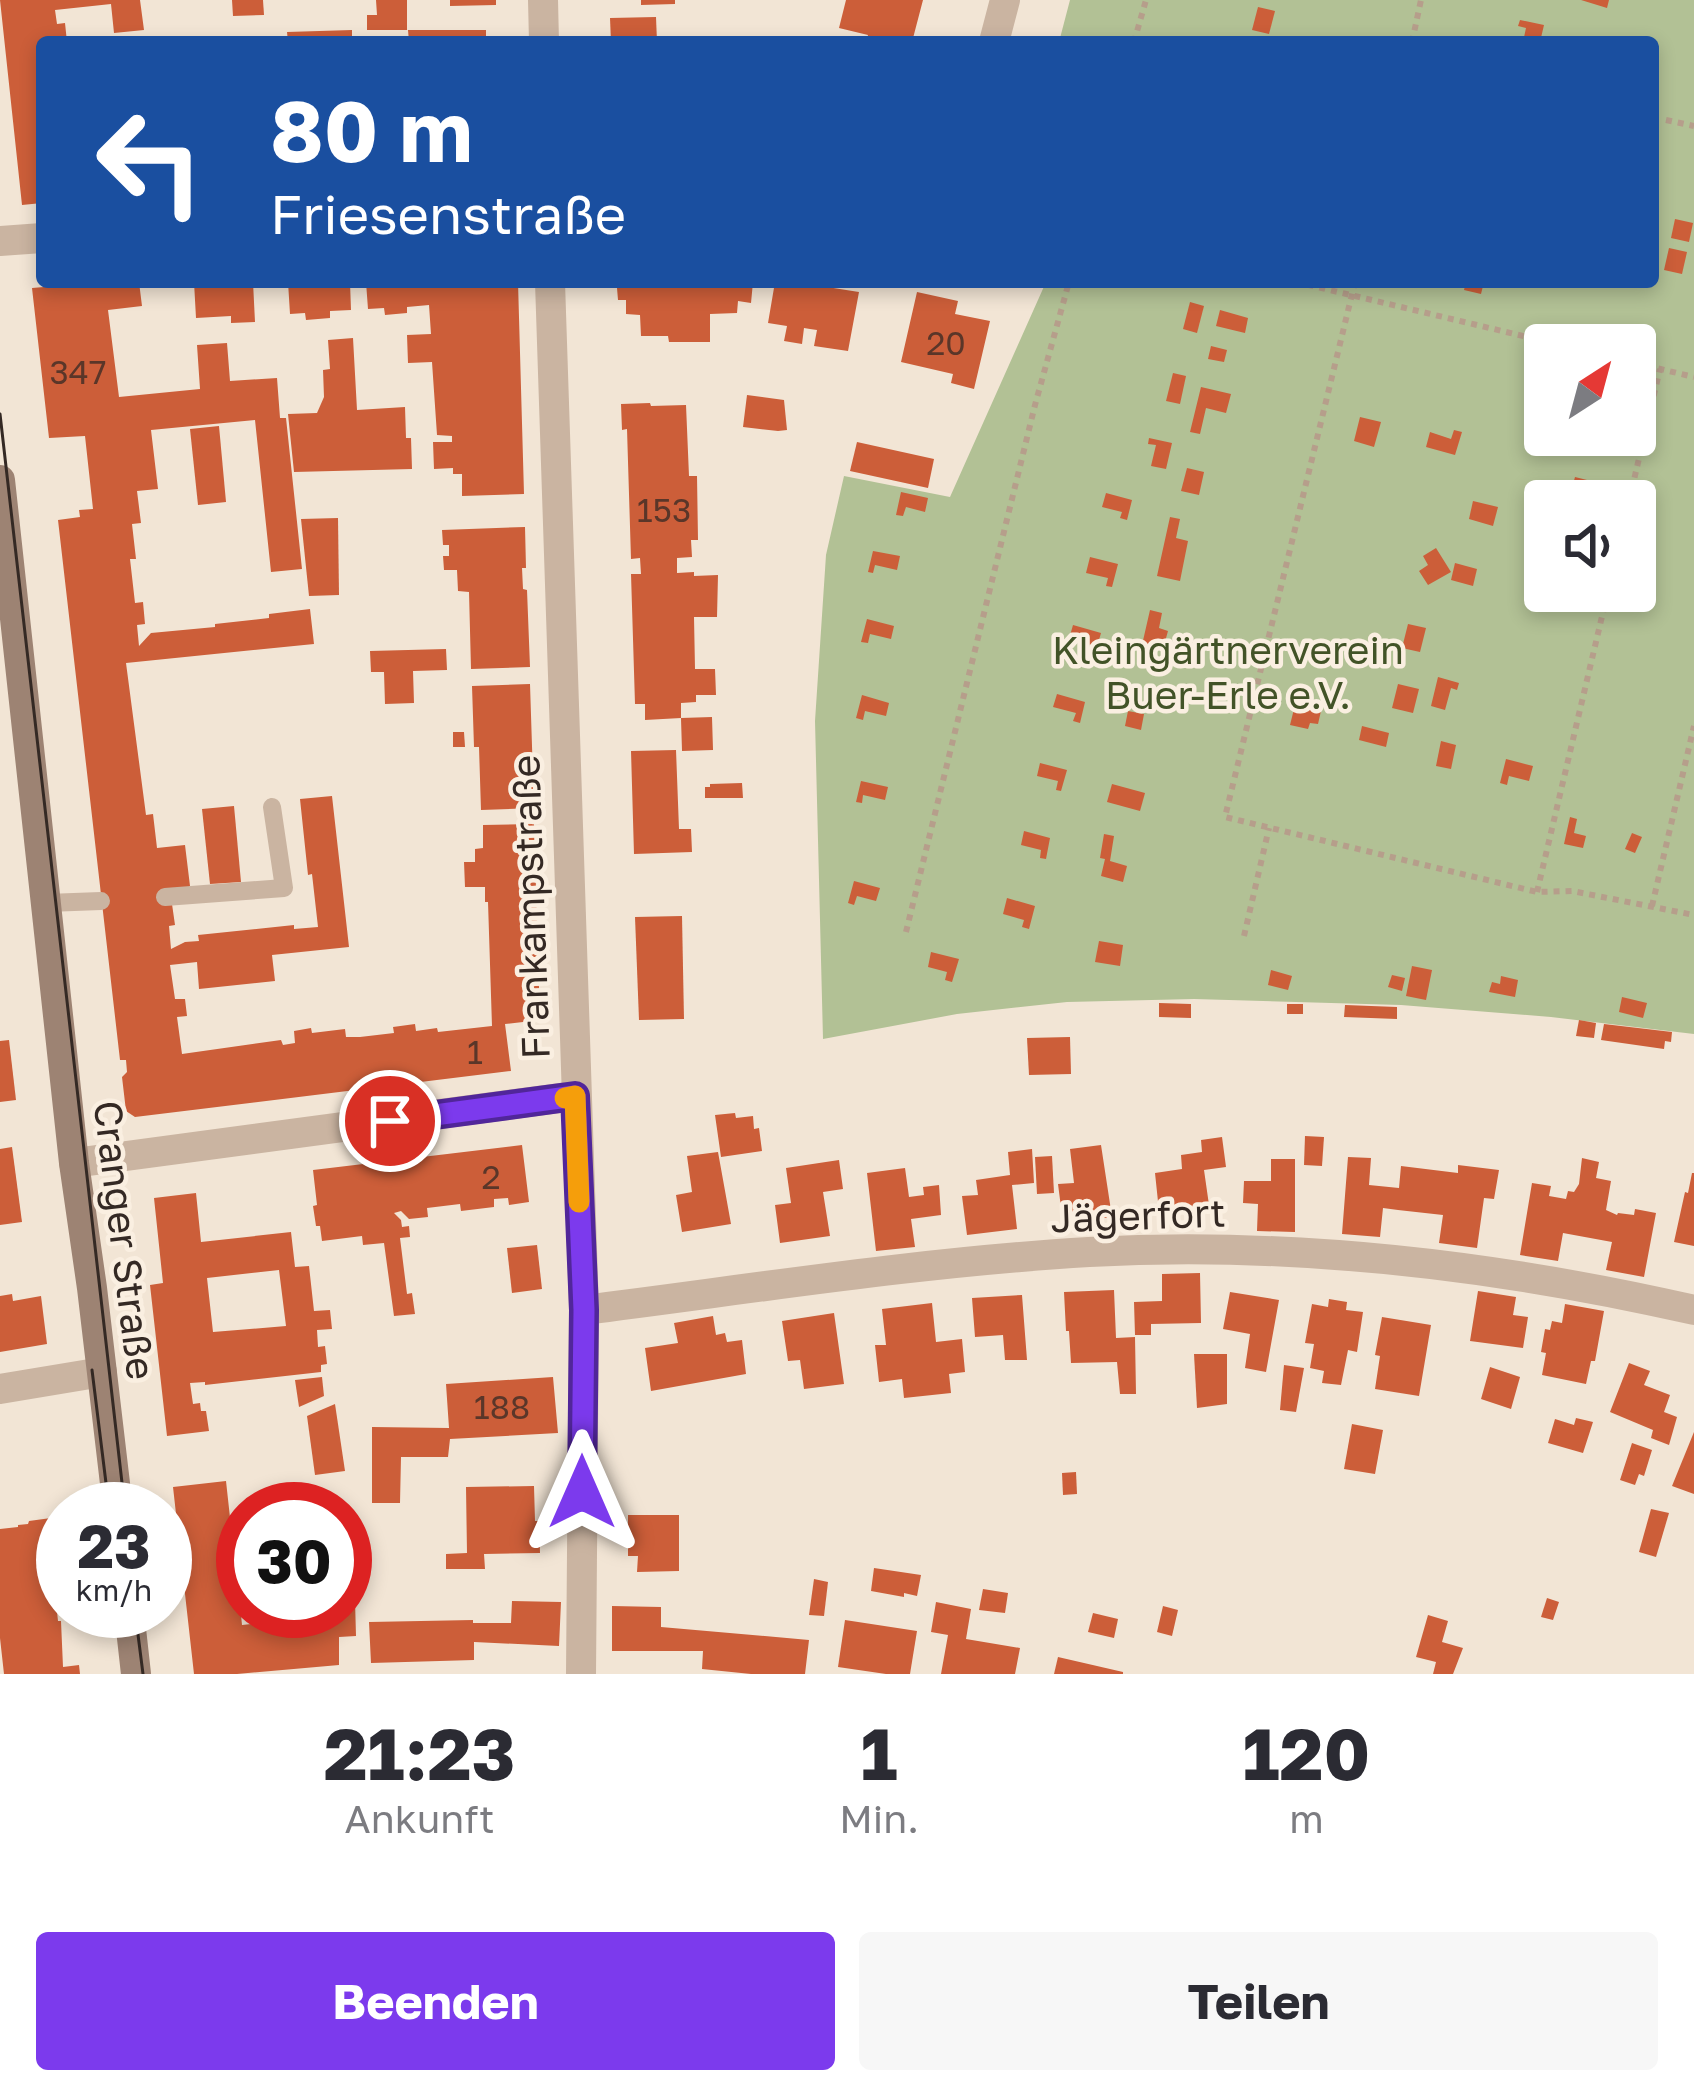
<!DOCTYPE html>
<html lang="de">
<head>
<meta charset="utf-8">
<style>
  :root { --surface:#fff; --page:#f7f7f7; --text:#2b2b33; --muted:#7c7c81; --accent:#7c3aed }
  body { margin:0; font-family:"Golos Text",sans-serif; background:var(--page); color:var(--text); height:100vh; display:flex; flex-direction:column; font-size:45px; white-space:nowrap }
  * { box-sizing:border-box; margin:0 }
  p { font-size:39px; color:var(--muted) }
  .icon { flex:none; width:66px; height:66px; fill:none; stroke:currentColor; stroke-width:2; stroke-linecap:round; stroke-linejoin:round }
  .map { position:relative; height:1674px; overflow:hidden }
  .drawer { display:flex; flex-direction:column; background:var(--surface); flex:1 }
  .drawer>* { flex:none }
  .top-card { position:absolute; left:36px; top:36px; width:1623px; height:252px; border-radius:12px; box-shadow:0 6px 18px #0003; background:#1a4fa0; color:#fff; overflow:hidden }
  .needle { width:78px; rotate:36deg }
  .buttons { position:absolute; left:1524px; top:324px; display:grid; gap:24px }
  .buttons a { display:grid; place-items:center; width:132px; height:132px; border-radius:12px; background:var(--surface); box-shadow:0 6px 18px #0003; font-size:60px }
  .speed { position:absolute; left:36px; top:1482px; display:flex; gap:24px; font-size:60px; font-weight:700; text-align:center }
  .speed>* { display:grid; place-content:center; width:156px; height:156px; border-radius:50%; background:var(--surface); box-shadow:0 6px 18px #0003; line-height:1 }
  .speed small { font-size:30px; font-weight:400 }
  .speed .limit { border:18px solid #d22; background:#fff; color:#111 }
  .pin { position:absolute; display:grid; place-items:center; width:102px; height:102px; color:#fff; margin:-51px; border:6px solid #fff; border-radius:50%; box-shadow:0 3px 12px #0007 }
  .me { position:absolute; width:132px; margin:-66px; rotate:0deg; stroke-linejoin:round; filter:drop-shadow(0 0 9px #0008) }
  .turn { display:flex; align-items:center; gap:42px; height:252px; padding:0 36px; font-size:54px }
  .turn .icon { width:156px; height:156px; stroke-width:2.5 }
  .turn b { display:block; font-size:84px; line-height:102px }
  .eta { display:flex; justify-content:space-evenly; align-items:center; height:204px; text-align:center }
  .eta b { font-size:72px; font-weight:700; line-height:84px }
  .action { display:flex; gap:24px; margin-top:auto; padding:24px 36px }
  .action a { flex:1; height:138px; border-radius:12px; background:var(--accent); color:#fff; font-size:48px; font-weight:700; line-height:138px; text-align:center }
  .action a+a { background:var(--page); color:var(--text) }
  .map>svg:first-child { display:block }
</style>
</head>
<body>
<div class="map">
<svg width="1694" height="1674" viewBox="0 0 1694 1674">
  <rect width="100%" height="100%" fill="#f2e5d5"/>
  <!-- green -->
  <path fill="#b2c195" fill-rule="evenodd" d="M1070 0H1694V1034L1551 1017 1401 1005 1194 999 1067 1002 957 1014 823 1039 815 721 826 555 844 476 950 497 1046 282H1653V42H1059ZM1545 345H1635V435H1545ZM1545 501H1635V591H1545Z"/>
  <!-- building -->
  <g fill="#cc5e39" fill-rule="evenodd">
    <path d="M0 0H140L144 30 114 33 111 4 55 10 57 24 65 23 67 42H42V203L22 205Z"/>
    <path d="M232 0H263L264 15 233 16Z"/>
    <path d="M376 0H407V30H367V15H377Z"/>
    <path d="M450 0H496V5L450 6Z"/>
    <path d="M641 0H675V4L641 5Z"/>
    <path d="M846 0H923L912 42H866L868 35 839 28Z"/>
    <path d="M1581 0H1609L1607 8Z"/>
    <path d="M1258 7 1275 11 1269 34 1252 30Z"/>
    <path d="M656 17 657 42H611L610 18Z"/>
    <path d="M1520 20 1544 25 1540 42H1523L1526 28 1518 26Z"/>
    <path d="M352 30V42H288L287 32Z"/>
    <path d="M408 30H486V42H409Z"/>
    <path d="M1675 219 1693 223 1689 242 1671 238Z"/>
    <path d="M1669 248 1687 252 1682 274 1664 270Z"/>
    <path d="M44 282H139L142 306 108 310 119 397 200 389 197 345 227 343 230 381 277 378 280 418H286L302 569 271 572 255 420 151 430 158 489 137 491 141 523 132 524 136 559H130L135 603 143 602 145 624 137 625 139 646 151 633 215 627V624L269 618V614L310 609 314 644 126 663 146 815 153 814 157 848 185 845 190 886 172 904 175 925 169 926 171 949 185 942 199 941 198 935 294 925V929L318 927 312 874 308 875 300 799 332 796 349 947 272 955 275 981 199 989 197 962 170 965 175 999H185L187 1016 177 1017 182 1054 281 1040 283 1045 295 1043 294 1031 311 1028 312 1033 345 1029 346 1037H360L394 1033 393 1027 415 1024 416 1031 437 1028 438 1032 492 1026 488 902H485V887H465L464 862H475V849L483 848V825L534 824 540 1020 505 1024 511 1071 135 1117 126 1111 122 1077 127 1072 126 1060H120L58 520 80 517 79 510 93 509 85 436 49 438 32 288 44 287Z"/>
    <path d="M194 282H253L255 322 231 323V316L196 318Z"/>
    <path d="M288 282H350L351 310 330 311V318L306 320 305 313 290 314Z"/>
    <path d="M366 282H518L524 494 462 496V474H453V468L434 469 433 442H452V436L437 435 432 362 408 363 407 335 431 334 429 305 407 307V313L385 315 384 308 368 309Z"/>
    <path d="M626 282H753L751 303 738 301 737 313 710 314V342H669L668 336H641L640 315 626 314V300H618L617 288H626Z"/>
    <path d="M775 282H795L859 292 848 351 814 346 817 330 810 329 804 328 802 344 784 341 787 326 768 323Z"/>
    <path d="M1466 282H1484L1481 294 1464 290Z"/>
    <path d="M917 292 958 301 955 314 990 321 974 389 951 383 953 374 901 362Z"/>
    <path d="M1190 302 1204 306 1197 333 1183 329Z"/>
    <path d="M1220 310 1248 318 1245 333 1216 326Z"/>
    <path d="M353 338 357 410 405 407 406 438H411L412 469 294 472 288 414 317 413 324 397 323 370 330 369 328 340Z"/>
    <path d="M1211 346 1227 350 1224 362 1208 359Z"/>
    <path d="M1173 373 1186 376 1180 404 1166 401Z"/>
    <path d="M1201 387 1231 394 1226 413 1206 408 1200 434 1190 432Z"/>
    <path d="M747 395 784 400 787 430 778 431 743 427Z"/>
    <path d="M650 403 651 406 686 405 689 476H697L698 540H691L692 557 677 558V573L694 572V576L718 575 717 617H694L695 669H715L716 695H696V702L681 703V718L645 720V704H635L631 574H641L640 558 631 559 627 429 622 430 621 404Z"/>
    <path d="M1360 417 1381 422 1374 447 1354 441Z"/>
    <path d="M219 426 226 502 198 505 190 429Z"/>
    <path d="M1454 430 1462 432 1455 455 1426 447 1430 432 1451 439Z"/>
    <path d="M1149 438 1172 443 1166 469 1151 466 1156 445 1148 444Z"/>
    <path d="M857 442 934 459 928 488 850 471Z"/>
    <path d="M1187 468 1204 472 1199 495 1181 491Z"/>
    <path d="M1575 477 1591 481 1587 499 1561 493 1563 486 1572 488Z"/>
    <path d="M901 492 928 498 925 512 906 507 903 516 896 515Z"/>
    <path d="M1106 493 1132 500 1127 520 1120 518 1122 512 1102 507Z"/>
    <path d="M1473 501 1498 507 1493 526 1469 519Z"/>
    <path d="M1170 517 1180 519 1176 538 1188 541 1180 581 1157 576Z"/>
    <path d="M338 518 339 595 309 596 301 519Z"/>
    <path d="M525 527 526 568H522L523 589 527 590 530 667 471 669 469 592 458 591 457 570H444L443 556H449V545H443L442 530Z"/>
    <path d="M1436 548 1451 572 1428 585 1419 571 1428 565 1423 556Z"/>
    <path d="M873 551 900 556 897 570 875 565 873 573 868 572Z"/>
    <path d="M1090 557 1118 564 1112 587 1106 586 1108 578 1086 573Z"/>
    <path d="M1455 563 1477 569 1473 586 1451 580Z"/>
    <path d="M1150 610 1162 613 1159 628 1168 631 1163 649 1142 645Z"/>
    <path d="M867 619 894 626 891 639 870 634 868 643 861 642Z"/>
    <path d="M1408 624 1426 628 1420 652 1402 648Z"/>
    <path d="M1073 625 1101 633 1095 654 1089 652 1091 645 1069 639Z"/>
    <path d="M446 649 447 670 413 671 414 703 385 704 384 672H371L370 651Z"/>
    <path d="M1438 677 1459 683 1457 690 1451 688 1445 710 1431 706Z"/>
    <path d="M530 684 534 808 481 810 479 747H474L472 686Z"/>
    <path d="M1398 684 1419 689 1413 713 1392 708Z"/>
    <path d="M1057 694 1085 702 1080 723 1073 721 1076 713 1053 707Z"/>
    <path d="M862 695 889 703 886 716 865 711 863 720 856 718Z"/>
    <path d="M1295 705 1321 711 1318 724 1310 723 1308 729 1290 725Z"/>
    <path d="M1128 711 1144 714 1141 730 1125 726Z"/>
    <path d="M712 717 713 750 682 751 681 718Z"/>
    <path d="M1362 726 1389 733 1386 747 1359 740Z"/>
    <path d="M453 732H464L465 747H453Z"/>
    <path d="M1441 741 1456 745 1451 769 1436 766Z"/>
    <path d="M676 750 679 829H691L692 852 634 854 631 751Z"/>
    <path d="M1506 759 1533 766 1529 781 1509 776 1507 785 1500 783Z"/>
    <path d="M1040 763 1067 770 1061 791 1056 790 1058 781 1037 776Z"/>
    <path d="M861 781 888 787 885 800 863 795 862 803 856 802Z"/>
    <path d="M742 783 743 798H705V787H710V784Z"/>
    <path d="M1112 784 1145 793 1140 811 1107 802Z"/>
    <path d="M234 806 241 882 210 884 202 809Z"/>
    <path d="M1570 817 1577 819 1574 833 1586 836 1583 848 1564 844Z"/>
    <path d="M1024 831 1050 838 1046 859 1040 858 1041 850 1021 845Z"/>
    <path d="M1632 833 1642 837 1635 853 1625 849Z"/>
    <path d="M1104 834 1114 836 1110 861 1127 866 1123 882 1101 876 1105 859 1100 858Z"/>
    <path d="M854 881 880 888 876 901 857 896 854 905 848 903Z"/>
    <path d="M1007 898 1035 906 1029 929 1022 927 1024 920 1003 914Z"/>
    <path d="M682 916 684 1019 639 1020 635 917Z"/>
    <path d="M1099 941 1123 945 1120 966 1095 962Z"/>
    <path d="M931 952 959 959 952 982 945 980 947 972 928 967Z"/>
    <path d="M1412 966 1432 970 1426 1000 1406 996Z"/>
    <path d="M1271 970 1292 976 1288 990 1268 985Z"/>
    <path d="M1392 975 1405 978 1402 991 1388 987Z"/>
    <path d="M1501 976 1518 980 1515 997 1489 992 1492 982 1500 984Z"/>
    <path d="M1622 997 1647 1003 1643 1018 1619 1012Z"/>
    <path d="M1159 1003 1191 1004V1018L1159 1017Z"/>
    <rect x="1287" y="1004" width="16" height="10"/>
    <path d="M1345 1005 1397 1007V1019L1344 1017Z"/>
    <path d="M1579 1020 1596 1023 1594 1038 1576 1036Z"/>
    <path d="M1604 1024 1672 1032 1671 1042 1665 1041 1664 1049 1601 1040Z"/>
    <path d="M1070 1037 1071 1074 1029 1075 1027 1038Z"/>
    <path d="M9 1040 16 1100 0 1102V1041Z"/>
    <path d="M735 1113 736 1118 753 1116 754 1129 759 1128 762 1151 721 1157 715 1115Z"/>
    <path d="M1305 1136 1324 1137 1322 1166 1304 1165Z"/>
    <path d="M1222 1137 1226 1167 1204 1170 1209 1205 1159 1211 1155 1173 1182 1169 1181 1155 1202 1152 1201 1140Z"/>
    <path d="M522 1145 529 1202 509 1205 508 1198 494 1199V1207L461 1211 460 1204 427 1208 428 1217 409 1219 401 1211 394 1213 401 1220 402 1227 409 1226 410 1237 400 1238 407 1294 412 1293 415 1314 394 1316 384 1243 363 1245 362 1236 322 1241 320 1226H316L313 1206 317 1205 313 1170Z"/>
    <path d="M1101 1145 1112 1217 1063 1223 1058 1184 1074 1183 1070 1149Z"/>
    <path d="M12 1147 22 1222 0 1225V1149Z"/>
    <path d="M1032 1149 1034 1183 1012 1185 1017 1229 967 1235 962 1196 978 1195 976 1180 1010 1175 1008 1152Z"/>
    <path d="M718 1152 731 1224 682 1232 676 1195 692 1192 687 1156Z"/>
    <path d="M1052 1156 1054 1193 1037 1194 1035 1157Z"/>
    <path d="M1348 1157 1371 1158 1369 1185 1399 1188 1401 1166 1458 1173V1165L1499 1170 1494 1199 1484 1198 1477 1248 1439 1243 1443 1215 1398 1210 1383 1208 1380 1237 1342 1234Z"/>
    <path d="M1582 1158 1599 1162 1596 1178 1611 1181 1606 1210 1617 1215 1618 1213 1634 1215 1635 1209 1656 1213 1644 1277 1606 1270 1612 1242 1563 1233 1558 1261 1520 1255 1532 1183 1551 1186 1549 1196 1566 1199 1568 1191 1574 1192 1579 1184Z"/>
    <path d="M1271 1159H1295V1232L1257 1231 1258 1204 1243 1203 1244 1181H1271Z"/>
    <path d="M839 1160 843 1189 823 1192 830 1236 780 1243 775 1205 791 1203 786 1168Z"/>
    <path d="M905 1168 909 1197 924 1195 923 1187 939 1185 941 1215 911 1219 915 1247 876 1251 867 1173Z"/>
    <path d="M1692 1173H1694V1246L1674 1242 1685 1192 1688 1193Z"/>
    <path d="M196 1193 201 1242 291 1232 295 1267 309 1266 314 1311 330 1310 332 1329 317 1330 318 1347 325 1346 327 1364 321 1365V1372L205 1385V1382L190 1383 193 1404 200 1403 201 1411H206L209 1431 167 1436 150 1285 163 1283 154 1198ZM279 1270 286 1326 213 1332 207 1278Z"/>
    <path d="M537 1245 542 1289 512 1293 507 1248Z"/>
    <path d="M1200 1273 1201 1323 1151 1324V1335H1135L1134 1302 1162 1301V1274Z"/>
    <path d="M1114 1290 1116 1338 1135 1337 1136 1394H1120L1117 1362 1071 1363 1069 1331H1066L1064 1292Z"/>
    <path d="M1478 1291 1516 1297 1513 1315 1528 1317 1523 1348 1470 1341Z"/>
    <path d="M1230 1292 1279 1300 1266 1372 1245 1368 1250 1334 1223 1329Z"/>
    <path d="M12 1294 13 1301 41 1296 47 1344 0 1352V1296Z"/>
    <path d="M1022 1295 1027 1360H1005L1003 1335 975 1337 972 1298Z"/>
    <path d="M1329 1299 1347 1302 1346 1310 1363 1312 1357 1352 1348 1350 1341 1385 1322 1383 1324 1371 1310 1368 1314 1344 1305 1343 1312 1304 1328 1307Z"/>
    <path d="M932 1303 936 1342 962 1339 965 1372 949 1374 951 1393 904 1398 902 1379 879 1382 875 1345H886L882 1309Z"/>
    <path d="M1565 1304 1604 1311 1595 1361H1591L1586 1384 1542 1375 1546 1353 1541 1352 1545 1329 1550 1330 1552 1321 1562 1323Z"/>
    <path d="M834 1313 844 1384 804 1389 800 1360 788 1361 782 1321Z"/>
    <path d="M713 1316 716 1335 725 1333 727 1342 742 1340 746 1374 651 1391 645 1348 678 1343 674 1323Z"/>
    <path d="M1382 1317 1431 1325 1419 1396 1375 1389 1380 1356 1375 1355Z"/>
    <path d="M1194 1354H1227V1404L1197 1408Z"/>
    <path d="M1629 1363 1650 1371 1644 1385 1670 1395 1664 1412 1677 1417 1669 1445 1651 1438 1653 1430 1610 1412Z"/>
    <path d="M1284 1365 1304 1368 1296 1412 1280 1410Z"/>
    <path d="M1490 1367 1520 1377 1511 1409 1481 1399Z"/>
    <path d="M322 1377 324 1396 299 1407 295 1380Z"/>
    <path d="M553 1377 558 1433 450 1439 448 1457H401L400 1503H372V1427L449 1428 446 1384Z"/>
    <path d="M335 1404 345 1471 315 1475 307 1416Z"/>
    <path d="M1576 1418 1593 1422 1583 1453 1548 1443 1555 1419 1574 1425Z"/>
    <path d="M1352 1424 1383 1430 1375 1474 1344 1469Z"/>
    <path d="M1694 1432V1494L1672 1486Z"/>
    <path d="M1632 1443 1652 1450 1644 1476 1639 1474 1635 1485 1620 1480Z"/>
    <path d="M1076 1472 1077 1494 1063 1495 1062 1473Z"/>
    <path d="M226 1481 233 1545 243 1544V1584H238L242 1625 270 1622 271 1630 277 1635 290 1634 295 1629 306 1628 305 1616 338 1614V1611H345V1600H355L356 1636 339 1637V1665L237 1674H194L173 1487Z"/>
    <path d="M534 1486 535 1521H539L540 1553 484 1554 485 1569H446V1554L467 1553 466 1487Z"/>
    <path d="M1651 1509 1669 1513 1656 1557 1639 1552Z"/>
    <path d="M628 1515H679V1571L637 1572 638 1556H628Z"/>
    <path d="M51 1518 57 1568 63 1567V1592L55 1593 58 1621H61L63 1667 79 1665 80 1674H4L0 1638V1529L18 1527V1525L28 1524 29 1521Z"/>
    <path d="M874 1568 921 1575 917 1596 904 1593V1597L871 1591Z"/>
    <path d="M814 1579 828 1582 824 1616 809 1615Z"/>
    <path d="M983 1589 1008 1593 1005 1613 979 1610Z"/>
    <path d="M1547 1598 1559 1602 1553 1620 1541 1617Z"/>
    <path d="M512 1601 561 1602 559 1646 474 1642V1660L371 1663 369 1622 473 1620V1623H511Z"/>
    <path d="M936 1602 971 1609 966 1639 1020 1648 1015 1674H941L948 1635 931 1632Z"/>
    <path d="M612 1606 661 1607V1627L809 1640 805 1674H751L702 1669 703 1651H612Z"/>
    <path d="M1163 1606 1178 1610 1172 1636 1157 1632Z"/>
    <path d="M1093 1613 1118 1619 1114 1638 1088 1632Z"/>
    <path d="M1428 1615 1448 1621 1442 1642 1463 1648 1453 1674H1433L1436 1662 1416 1657Z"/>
    <path d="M845 1620 917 1631 910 1674H886L838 1667Z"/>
    <path d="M1058 1657 1123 1672V1674H1054Z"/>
  </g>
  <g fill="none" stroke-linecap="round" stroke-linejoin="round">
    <!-- path -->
    <g stroke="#b69e8b" stroke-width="6" stroke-dasharray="6 6" stroke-linecap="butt">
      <path d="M1134 42 1146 0"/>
      <path d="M1412 42 1421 0"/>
      <path d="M1666 120 1694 126"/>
      <path d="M1296 282 1561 345"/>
      <path d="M1355 282 1225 817 1537 892 1572 891 1694 915"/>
      <path d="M1635 363 1694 377"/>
      <path d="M1629 501 1660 369"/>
      <path d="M1537 892 1608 591"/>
      <path d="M1652 906 1694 726"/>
      <path d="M906 932 1035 405 1069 282"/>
      <path d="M1244 936 1269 828"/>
    </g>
    <!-- service -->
    <g stroke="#cab4a1" stroke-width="18">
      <path d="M165 897 284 888 272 807"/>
      <path d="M47 903 101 901"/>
    </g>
    <!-- minor -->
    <g stroke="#cab4a1" stroke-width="30">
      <path d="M543 0 544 42"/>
      <path d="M994 42 1005 0"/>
      <path d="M0 241 42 238"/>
      <path d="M550 282 584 1310 581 1674"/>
      <path d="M74 1163 575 1096"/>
      <path d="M584 1310C751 1289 920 1262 1089 1252 1292 1241 1497 1265 1694 1310"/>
      <path d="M0 1389 102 1372"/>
    </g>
    <!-- secondary -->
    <g stroke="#9d8373" stroke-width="30">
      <path d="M0 480 74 1163 92 1288 118 1509"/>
      <path d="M129 1611 136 1674"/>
    </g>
    <!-- tram -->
    <g stroke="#342924" stroke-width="3">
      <path d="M0 414 125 1509"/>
      <path d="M92 1370 106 1483"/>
      <path d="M135 1611 143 1674"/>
    </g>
  </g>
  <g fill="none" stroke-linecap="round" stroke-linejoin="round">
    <!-- route casing -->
    <g stroke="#51269a" stroke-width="30">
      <path id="route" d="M390 1121 575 1096 584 1310 582 1492"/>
    </g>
    <!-- route -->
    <use href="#route" stroke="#7c3aed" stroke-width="21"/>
    <!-- slow -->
    <path stroke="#f59e0b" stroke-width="21" d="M565 1098 575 1096 579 1202"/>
  </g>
  <g text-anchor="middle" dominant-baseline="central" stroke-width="9" stroke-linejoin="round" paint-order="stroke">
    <!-- number labels -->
    <g font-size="33" fill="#5a3629">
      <text x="946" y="342">20</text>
      <text x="78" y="371">347</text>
      <text x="664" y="509">153</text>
      <text x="475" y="1051">1</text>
      <text x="491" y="1176">2</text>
      <text x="502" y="1406">188</text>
    </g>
    <!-- park labels -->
    <g font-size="39" fill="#425327" stroke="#faefe1">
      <text x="1228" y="649">Kleingärtnerverein<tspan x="1228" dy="45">Buer-Erle e.V.</tspan></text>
    </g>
    <!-- street labels -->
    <g font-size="39" fill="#342924" stroke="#faefe1">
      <text transform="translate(530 907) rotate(-92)">Frankampstraße</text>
      <text transform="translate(1138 1215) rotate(-2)">Jägerfort</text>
      <text transform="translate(125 1240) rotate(83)">Cranger Straße</text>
    </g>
  </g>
</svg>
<div class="buttons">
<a><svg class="needle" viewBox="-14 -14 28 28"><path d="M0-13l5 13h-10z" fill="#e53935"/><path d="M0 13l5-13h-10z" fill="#7c7c81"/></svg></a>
<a><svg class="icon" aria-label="sound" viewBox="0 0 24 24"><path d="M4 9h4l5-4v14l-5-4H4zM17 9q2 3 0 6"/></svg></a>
</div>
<div class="speed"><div>23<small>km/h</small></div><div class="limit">30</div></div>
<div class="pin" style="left:390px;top:1121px;background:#d93025"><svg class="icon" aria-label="arrive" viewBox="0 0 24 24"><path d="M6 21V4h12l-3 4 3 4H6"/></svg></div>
<svg class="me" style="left:582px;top:1492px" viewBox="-20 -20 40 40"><path d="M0-17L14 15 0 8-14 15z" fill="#7c3aed" stroke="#fff" stroke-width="4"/></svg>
<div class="top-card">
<div class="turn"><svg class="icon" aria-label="left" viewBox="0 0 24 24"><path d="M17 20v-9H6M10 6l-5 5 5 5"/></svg><div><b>80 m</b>Friesenstraße</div></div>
</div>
</div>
<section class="drawer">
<div class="eta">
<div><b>21:23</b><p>Ankunft</p></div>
<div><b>1</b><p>Min.</p></div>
<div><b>120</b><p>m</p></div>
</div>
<div class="action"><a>Beenden</a><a>Teilen</a></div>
</section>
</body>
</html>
